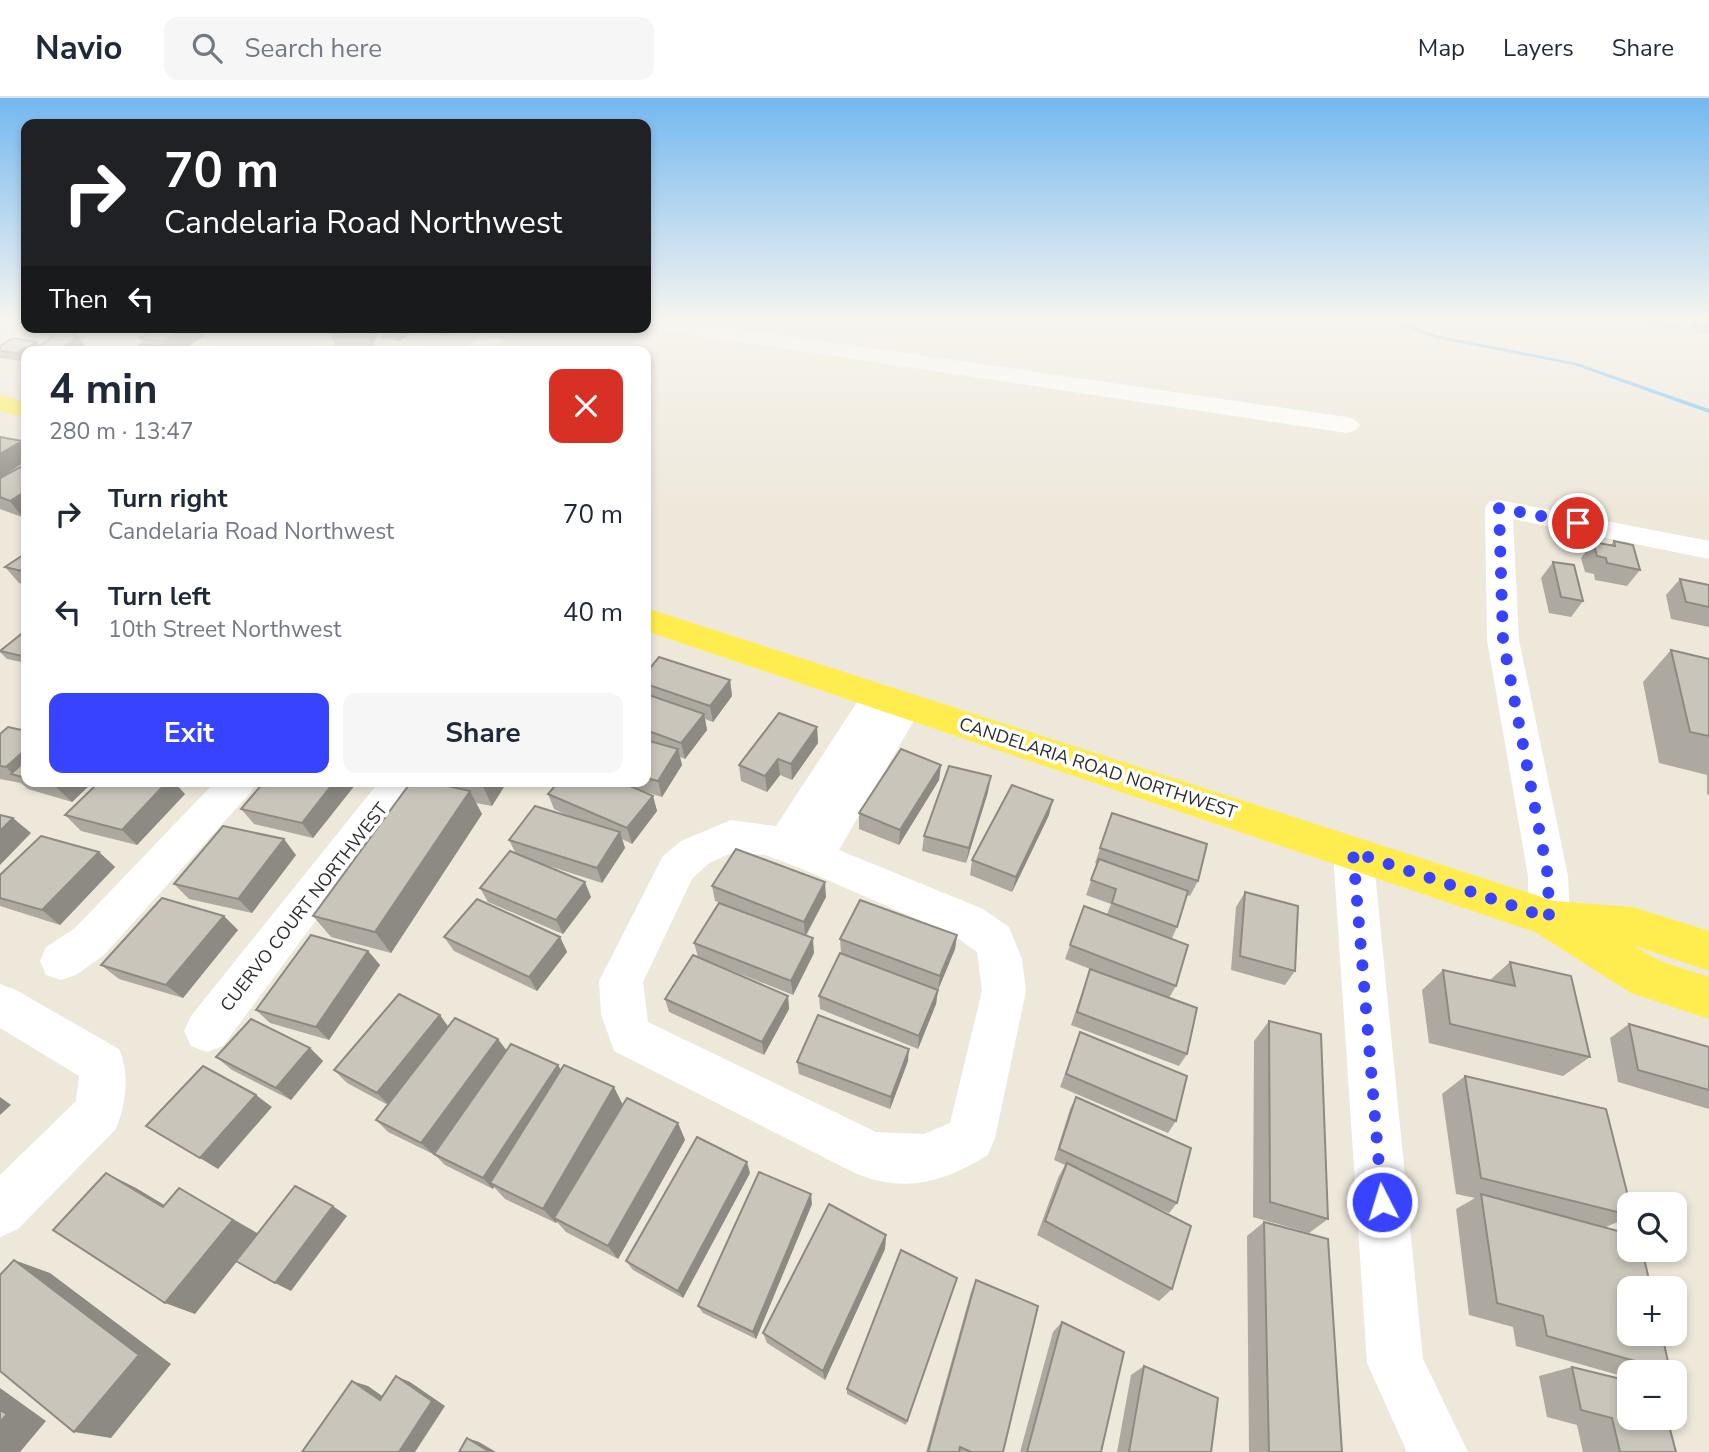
<!DOCTYPE html>
<html lang="en">
<head>
<meta charset="utf-8">
<style>
  :root { --surface:#fff; --page:#f6f6f7; --text:#1f2937; --muted:#747a83; --line:#e0e1e3; --accent:#3743ff }
  body { margin:0; font-family:"Nunito Sans",sans-serif; background:var(--page); color:var(--text); height:100vh; display:flex; flex-direction:column; font-size:26px; white-space:nowrap }
  * { box-sizing:border-box; margin:0 }
  p { font-size:23px; color:var(--muted) }
  .icon { flex:none; width:38px; height:38px; fill:none; stroke:currentColor; stroke-width:2; stroke-linecap:round; stroke-linejoin:round }
  .map { position:relative; flex:1; overflow:hidden }
  .side { position:absolute; left:21px; top:248px; width:630px; height:441px; display:flex; flex-direction:column; background:var(--surface); border-radius:14px; box-shadow:0 4px 10px #0003 }
  .side>* { flex:none }
  .hud { position:absolute; left:21px; top:21px; width:630px; height:214px; border-radius:14px; box-shadow:0 4px 10px #0003; background:#202124; color:#fff; overflow:hidden }
  .buttons { position:absolute; left:1617px; top:1094px; display:grid; gap:14px }
  .buttons a { display:grid; place-items:center; width:70px; height:70px; border-radius:14px; background:var(--surface); box-shadow:0 4px 10px #0003; font-size:35px }
  .pin { position:absolute; display:grid; place-items:center; width:60px; height:60px; color:#fff; margin:-30px; border:4px solid #fff; border-radius:50%; box-shadow:0 2px 7px #0007 }
  .me { position:absolute; width:77px; margin:-38px; rotate:355deg; stroke-linejoin:round; filter:drop-shadow(0 0 5px #0008) }
  .turn { display:flex; align-items:center; gap:24px; height:147px; padding:0 28px; font-size:32px }
  .turn .icon { width:91px; height:91px; stroke-width:2.5 }
  .turn b { display:block; font-size:49px; line-height:60px }
  .then { display:flex; align-items:center; height:66px; padding:0 28px; background:#0003; gap:14px; font-size:26px }
  .round { display:grid; place-items:center; flex:none; width:74px; height:74px; border-radius:14px; background:var(--page) }
  .summary { display:flex; align-items:center; justify-content:space-between; height:119px; padding:0 28px }
  h1 { font-size:42px; font-weight:700; line-height:52px }
  .button { display:flex; gap:14px; margin-top:auto; padding:14px 28px }
  .button a { flex:1; height:80px; border-radius:14px; background:var(--accent); color:#fff; font-size:28px; font-weight:700; line-height:80px; text-align:center }
  .button a+a { background:var(--page); color:var(--text) }
  ul { padding:0; list-style:none }
  li { display:flex; align-items:center; gap:21px; height:98px; padding:0 28px }
  li div { flex:1 }
  li b { display:block; font-size:26px }
  li em { font-style:normal }
  header { display:flex; align-items:center; gap:42px; box-sizing:border-box; height:98px; padding:0 35px; background:var(--surface); border-bottom:2px solid var(--line) }
  header strong { font-size:33px }
  nav { display:flex; gap:38px; margin-inline-start:auto; font-size:24px }
  .search { width:490px; height:63px; background:var(--page); display:flex; align-items:center; gap:18px; box-sizing:border-box; padding:0 24px; border-radius:14px; color:var(--muted); font-size:26px }
  .map>svg:first-child { display:block }
</style>
</head>
<body>
<header>
<strong>Navio</strong>
<div class="search"><svg class="icon" aria-label="search" viewBox="0 0 24 24"><circle cx="10" cy="10" r="6"/><path d="M15 15l6 6"/></svg>Search here</div>
<nav><a>Map</a><a>Layers</a><a>Share</a></nav>
</header>
<div class="map">
<svg width="1709" height="1354" viewBox="0 0 1709 1354">
  <rect width="100%" height="100%" fill="#eee8db"/>
  <g fill="none" stroke-linecap="round" stroke-linejoin="round">
    <!-- stream -->
    <path fill="#63bffb" fill-rule="evenodd" d="M1388 222H1396L1436 237 1577 265 1709 311V315L1574 267 1435 240Z"/>
    <!-- minor -->
    <g fill="#fff" fill-rule="evenodd">
      <path d="M646 222H678L1347 319 1356 322 1360 327 1356 332 1347 335 641 229H646Z"/>
      <path d="M488 229H513L487 254H462Z"/>
      <path d="M1499 402 1709 443V461L1513 421 1519 542 1568 778 1570 820 1564 833 1549 838 1534 833 1528 820V778L1487 542 1485 410 1489 404Z"/>
      <path d="M879 586 891 589 896 598 906 595 918 598 923 607 839 752 983 811 1009 829 1022 861 1026 893 995 1040 988 1057C945 1084 903 1096 855 1075L614 953 601 916 599 883 663 758 681 743 731 722 776 728 867 589ZM734 754 765 757 800 770 953 837 977 854 982 893 950 1025 924 1036 876 1034 648 924 643 884 692 781 709 765Z"/>
      <path d="M215 684H256L251 694 104 857 76 877 61 882 46 877 40 863 46 849 74 831Z"/>
      <path d="M379 684H418L223 948 207 954 191 948 184 933 191 918Z"/>
      <path d="M1353 738 1367 743 1373 754 1423 1261 1468 1354H1407L1367 1265 1333 754 1339 743Z"/>
      <path d="M0 886 16 892 119 951C130 976 126 1006 116 1031L18 1131 0 1139V1077L76 1003 79 978 0 930Z"/>
    </g>
    <!-- major -->
    <g fill="#ffec4f" fill-rule="evenodd">
      <path d="M0 296 26 304V321L0 313Z"/>
      <path d="M646 510 1554 803 1633 809 1709 833V873L1632 847 1660 863 1709 879V921L1631 895 1535 834 646 533Z"/>
    </g>
  </g>
  <!-- wall -->
  <g fill="#ada9a1">
    <path d="M1640 222H1684V224L1679 231 1640 225Z"/>
    <path d="M1695 222H1709V236L1696 234 1692 227Z"/>
    <path d="M33 229H78L70 234H76L88 253 87 254H26L22 263 0 260V248L37 244 40 248 52 239 39 237Z"/>
    <path d="M332 229H457L446 238 413 233 400 243 382 240 379 233 372 248 336 250 330 235Z"/>
    <path d="M204 238 179 254H129L143 246 140 240Z"/>
    <path d="M0 339 22 343 26 348V363L2 379 22 419 0 411Z"/>
    <path d="M1614 443 1640 472 1627 488 1595 482 1594 476 1585 474 1581 460 1593 444 1611 447Z"/>
    <path d="M26 455V487L19 485 5 469Z"/>
    <path d="M1553 464 1583 503 1571 519 1549 515 1541 480Z"/>
    <path d="M1680 481 1709 487V529L1671 521 1666 497Z"/>
    <path d="M26 533V565L7 561 0 554V552Z"/>
    <path d="M1671 552 1709 561V697L1707 696V677L1659 665 1643 584Z"/>
    <path d="M646 575 730 582 732 598 713 624 705 621 707 632 685 661 680 659 682 667 662 699 643 693 653 698 657 713 632 746 622 741 625 750 602 785 527 761 591 799 563 836 488 804 480 790 516 756 509 742 573 720 554 711 548 696 558 684H646Z"/>
    <path d="M817 629 818 645 792 682 780 677 767 694 741 683 739 667Z"/>
    <path d="M26 633V684H93L72 704 28 691 21 685 0 681V636Z"/>
    <path d="M941 667 939 682 899 747 859 731V715Z"/>
    <path d="M264 684H353L355 687 313 740 254 726 241 711Z"/>
    <path d="M431 684H507L492 708 476 705 482 716 391 855 331 839 313 818Z"/>
    <path d="M988 694 966 765 922 753 924 738Z"/>
    <path d="M185 696 137 747 81 733 65 717Z"/>
    <path d="M1112 715 1198 783 1190 798 1187 797 1177 829 1172 840 1176 888 1169 900 1187 956 1179 968 1071 927 1085 885 1090 871 1065 861 1084 808 1107 816 1111 806 1086 797 1097 766 1095 765Z"/>
    <path d="M1049 717 1012 794 970 777 972 762Z"/>
    <path d="M99 754 115 769 60 827 0 808V777Z"/>
    <path d="M296 757 252 815 189 801 174 786Z"/>
    <path d="M712 788 826 799 806 838 814 855 793 897 708 863 788 898 789 911 764 957 669 914 665 901 698 859 694 845 731 809 715 803Z"/>
    <path d="M1245 794 1295 873 1285 887 1231 872 1236 809Z"/>
    <path d="M238 832 183 900 119 881 101 867Z"/>
    <path d="M957 837 955 851 938 892 936 906 918 951 820 911 819 898 841 855 840 841Z"/>
    <path d="M444 839H560L567 854 537 893 454 853Z"/>
    <path d="M368 853 380 867 329 942 270 925 256 912Z"/>
    <path d="M1510 864 1590 959 1563 978 1429 945 1422 892 1443 872 1490 882Z"/>
    <path d="M1269 923 1328 1121 1309 1135 1253 1119 1254 943Z"/>
    <path d="M1629 926 1709 949V1011L1618 984 1610 940Z"/>
    <path d="M448 928 506 953 561 972 623 1006 678 1025 685 1042 618 1161 566 1134 557 1124 556 1125 505 1101 494 1089 493 1091 445 1067 434 1056 474 999 433 1056 388 1034 376 1022 388 1007 347 985 334 972Z"/>
    <path d="M1080 934 1176 1023 1168 1035 1060 989Z"/>
    <path d="M310 950 323 963 291 1002 232 972 216 959Z"/>
    <path d="M908 963 890 1011 799 976 797 964Z"/>
    <path d="M1465 978 1629 1106V1119L1606 1129 1670 1273 1665 1274H1629V1280L1516 1248 1513 1229 1469 1217 1456 1111 1475 1100 1456 1096 1442 996Z"/>
    <path d="M1076 999 1177 1105 1169 1115 1140 1102 1172 1191 1159 1203 1037 1137 1058 1080 1065 1067 1054 1062 1070 1011Z"/>
    <path d="M750 1075 683 1200 633 1172 626 1163Z"/>
    <path d="M812 1106 756 1241 703 1215 698 1208Z"/>
    <path d="M1264 1124 1342 1354H1249L1247 1138Z"/>
    <path d="M886 1137 885 1151 825 1282 767 1245 763 1235Z"/>
    <path d="M976 1182 1003 1354H926L971 1194Z"/>
    <path d="M1062 1224 1101 1354H1020L1053 1234Z"/>
    <path d="M1144 1268 1211 1354H1117L1131 1277Z"/>
    <path d="M1572 1269 1676 1354H1583L1577 1327 1547 1319 1539 1278Z"/>
    <path d="M847 1291 907 1323 906 1327 847 1296Z"/>
  </g>
  <!-- shaded-wall -->
  <g fill="#8d8a83">
    <path d="M50 229H78L58 240Z"/>
    <path d="M187 229H200L204 238 179 254H159L166 249 163 244Z"/>
    <path d="M368 229H377L379 233 372 248 366 233Z"/>
    <path d="M395 229H411L413 233 400 243Z"/>
    <path d="M443 229H457L446 238Z"/>
    <path d="M76 234 88 253 87 254H58L72 237Z"/>
    <path d="M37 244 42 251 39 253 26 254V260L22 263 17 255Z"/>
    <path d="M22 343 26 348V363L0 380V356Z"/>
    <path d="M26 393V417L22 419 10 403Z"/>
    <path d="M730 582 732 598 713 624 710 608Z"/>
    <path d="M704 616 707 632 685 661 681 645Z"/>
    <path d="M817 629 818 645 792 682 791 666Z"/>
    <path d="M26 651V680L13 676 6 669Z"/>
    <path d="M678 651 682 667 662 699 658 683Z"/>
    <path d="M778 661 780 677 767 694 765 678Z"/>
    <path d="M941 667 939 682 899 747 900 732Z"/>
    <path d="M991 678 988 694 966 765 969 750Z"/>
    <path d="M59 684H93L72 704 55 688Z"/>
    <path d="M167 684H174L185 696 137 747 122 732Z"/>
    <path d="M334 684H353L355 687 313 740 302 725Z"/>
    <path d="M481 684H507L492 708Z"/>
    <path d="M470 693 482 716 391 855 375 834Z"/>
    <path d="M653 698 657 713 632 746 627 730Z"/>
    <path d="M1053 702 1049 717 1012 794 1016 779Z"/>
    <path d="M13 720 31 735 0 767V733Z"/>
    <path d="M620 734 625 750 602 785 597 770Z"/>
    <path d="M284 741 296 757 252 815 238 801Z"/>
    <path d="M99 754 115 769 60 827 42 812Z"/>
    <path d="M585 784 591 799 563 836 556 822Z"/>
    <path d="M825 784 826 799 805 838 804 824Z"/>
    <path d="M224 818 238 832 183 900 166 887Z"/>
    <path d="M957 837 955 851 938 892 940 878Z"/>
    <path d="M560 839 567 854 537 893 529 879Z"/>
    <path d="M813 840 814 855 793 897 791 883Z"/>
    <path d="M368 853 380 867 329 942 316 929Z"/>
    <path d="M938 892 936 906 918 951 919 938Z"/>
    <path d="M788 898 789 911 764 957 762 944Z"/>
    <path d="M440 917 450 931 389 1007 377 995Z"/>
    <path d="M498 941 507 953 433 1056 421 1045Z"/>
    <path d="M310 950 323 963 291 1002 276 990Z"/>
    <path d="M909 951 908 963 890 1011 891 999Z"/>
    <path d="M558 967 566 980 490 1085 494 1089 493 1091 483 1080Z"/>
    <path d="M614 989 623 1007 554 1120 557 1124 556 1125 543 1111Z"/>
    <path d="M256 997 272 1009 218 1071 200 1060Z"/>
    <path d="M0 999 11 1007 0 1017Z"/>
    <path d="M678 1025 685 1042 618 1161 608 1148Z"/>
    <path d="M747 1064 750 1075 683 1200 678 1193Z"/>
    <path d="M106 1075 136 1090 191 1123 163 1109Z"/>
    <path d="M179 1090 259 1136 195 1216 165 1205Z"/>
    <path d="M811 1096 812 1106 756 1241 753 1234Z"/>
    <path d="M333 1108 347 1118 291 1193 275 1185Z"/>
    <path d="M886 1137 885 1151 825 1282 823 1273Z"/>
    <path d="M14 1162 50 1175 171 1266 111 1340 74 1334Z"/>
    <path d="M396 1278 410 1284 445 1308 415 1354H399Z"/>
    <path d="M352 1283 368 1288 395 1307 380 1302Z"/>
    <path d="M0 1290 46 1323 20 1354H0Z"/>
    <path d="M467 1340 479 1344 496 1354H490Z"/>
  </g>
  <!-- building -->
  <g fill="#c9c5bb" stroke="#8d8a83" stroke-width="2">
    <path d="M1699 222H1709V228L1701 227Z"/>
    <path d="M159 229H187L163 244 140 240Z"/>
    <path d="M332 229H368L366 233 330 235Z"/>
    <path d="M59 233 76 234 72 237 78 238 58 254 34 253Z"/>
    <path d="M13 240 37 244 17 255 0 253V248Z"/>
    <path d="M141 246 166 249 159 254H129Z"/>
    <path d="M0 339 22 343 0 356Z"/>
    <path d="M26 366V393L10 403 0 399V380Z"/>
    <path d="M1614 443 1633 447 1640 472 1607 465 1606 460 1597 458 1593 444 1615 448Z"/>
    <path d="M26 455V474L5 469Z"/>
    <path d="M1553 464 1574 467 1583 503 1561 499Z"/>
    <path d="M1680 481 1709 487V509L1686 504Z"/>
    <path d="M25 533H26V554L22 558 0 553Z"/>
    <path d="M1671 552 1709 561V638L1690 634Z"/>
    <path d="M659 559 730 582 710 608 646 586V575Z"/>
    <path d="M646 596 704 616 681 645 646 632Z"/>
    <path d="M779 615 817 629 791 666 778 661 765 678 739 667Z"/>
    <path d="M8 629 26 633V651L6 669 0 668V636Z"/>
    <path d="M646 642 678 651 658 683 646 680Z"/>
    <path d="M901 651 941 667 900 732 859 715Z"/>
    <path d="M26 662V680L11 676Z"/>
    <path d="M949 668 991 678 969 750 924 738Z"/>
    <path d="M43 684H59L55 688Z"/>
    <path d="M99 684H167L122 732 65 717Z"/>
    <path d="M264 684H334L302 725 241 711Z"/>
    <path d="M411 684H429L470 693 375 834 313 818Z"/>
    <path d="M558 684H621L653 698 627 730 548 696Z"/>
    <path d="M1012 687 1053 702 1016 779 972 762Z"/>
    <path d="M535 708 620 734 597 770 509 742Z"/>
    <path d="M1112 715 1207 746 1198 783 1100 750Z"/>
    <path d="M0 717 13 720 0 733Z"/>
    <path d="M223 728 284 741 238 801 174 786Z"/>
    <path d="M41 738 99 754 42 812 0 800V777Z"/>
    <path d="M736 751 825 784 804 824 712 788Z"/>
    <path d="M510 753 585 784 556 822 480 790Z"/>
    <path d="M1099 761 1188 793 1177 829 1112 805 1116 791 1091 782Z"/>
    <path d="M1245 794 1298 808 1295 873 1240 858Z"/>
    <path d="M162 800 224 818 166 887 101 867Z"/>
    <path d="M477 801 560 839 529 879 444 839Z"/>
    <path d="M860 802 957 837 940 878 840 841Z"/>
    <path d="M719 805 813 840 791 883 694 845Z"/>
    <path d="M1084 808 1188 847 1176 888 1070 847Z"/>
    <path d="M311 837 368 853 316 929 256 912Z"/>
    <path d="M840 855 938 892 919 938 819 898Z"/>
    <path d="M693 857 788 898 762 944 665 901Z"/>
    <path d="M1510 864 1571 878 1590 959 1450 926 1443 872 1515 888Z"/>
    <path d="M1090 871 1197 910 1187 956 1077 914Z"/>
    <path d="M399 896 440 917 377 995 334 972Z"/>
    <path d="M818 917 909 951 891 999 797 964Z"/>
    <path d="M455 920 498 941 421 1045 376 1022Z"/>
    <path d="M251 921 310 950 276 990 216 959Z"/>
    <path d="M1269 923 1321 936 1328 1121 1270 1104Z"/>
    <path d="M1629 926 1709 949V992L1638 972Z"/>
    <path d="M1080 934 1187 978 1176 1023 1066 976Z"/>
    <path d="M511 946 558 967 483 1080 434 1056Z"/>
    <path d="M564 967 614 989 543 1111 490 1085Z"/>
    <path d="M203 968 256 997 200 1060 146 1028Z"/>
    <path d="M1465 978 1606 1011 1630 1106 1629 1117 1481 1080Z"/>
    <path d="M1076 999 1191 1050 1177 1105 1059 1051Z"/>
    <path d="M627 1000 678 1025 608 1148 554 1120Z"/>
    <path d="M697 1039 747 1064 678 1193 626 1163Z"/>
    <path d="M1067 1065 1191 1128 1172 1191 1045 1123Z"/>
    <path d="M759 1074 811 1096 753 1234 698 1208Z"/>
    <path d="M106 1075 163 1109 179 1090 233 1122 165 1205 53 1132Z"/>
    <path d="M295 1088 333 1108 275 1185 236 1163Z"/>
    <path d="M1481 1096 1629 1136V1152H1642L1651 1190H1629V1236H1662L1670 1273 1547 1238 1543 1218 1497 1205Z"/>
    <path d="M829 1106 886 1137 823 1273 763 1235Z"/>
    <path d="M1264 1124 1328 1141 1342 1354H1269Z"/>
    <path d="M901 1152 957 1180 907 1323 847 1291Z"/>
    <path d="M14 1162 139 1257 74 1334 0 1273V1177Z"/>
    <path d="M976 1182 1038 1208 1003 1354H971L960 1349 959 1354H928Z"/>
    <path d="M1062 1224 1124 1254 1101 1354H1027Z"/>
    <path d="M1144 1268 1218 1300 1211 1354H1129Z"/>
    <path d="M1572 1269 1629 1283V1320H1667L1676 1354H1620L1612 1320 1581 1312Z"/>
    <path d="M396 1278 432 1303 399 1354H302L352 1283 380 1302Z"/>
    <path d="M0 1312 7 1316 0 1324Z"/>
    <path d="M467 1340 490 1354H459Z"/>
  </g>
  <!-- sky -->
  <linearGradient id="sky" x2="0" y2="1"><stop stop-color="#73b8f0"/><stop offset="0.54" stop-color="#f7f5ef"/><stop offset="1" stop-color="#f7f5ef" stop-opacity="0"/></linearGradient>
  <rect width="1709" height="412" fill="url(#sky)"/>
  <g fill="none" stroke-linecap="round" stroke-linejoin="round">
    <!-- route -->
    <path stroke="#3743ff" stroke-width="12" stroke-dasharray="0 21.6" d="M1382 1104 1353 754 1549 820 1548 778 1503 542 1499 410 1578 425"/>
  </g>
  <g text-anchor="middle" dominant-baseline="central" stroke-width="7" stroke-linejoin="round" paint-order="stroke">
    <!-- street labels -->
    <g font-size="18" fill="#2b2b2b" stroke="#fff">
      <text transform="translate(1098 670) rotate(18)">CANDELARIA ROAD NORTHWEST</text>
      <text transform="translate(304 809) rotate(-52)">CUERVO COURT NORTHWEST</text>
    </g>
  </g>
</svg>
<div class="buttons">
<a><svg class="icon" aria-label="search" viewBox="0 0 24 24"><circle cx="10" cy="10" r="6"/><path d="M15 15l6 6"/></svg></a>
<a>+</a>
<a>−</a>
</div>
<div class="pin" style="left:1578px;top:425px;background:#d93025"><svg class="icon" aria-label="arrive" viewBox="0 0 24 24"><path d="M6 21V4h12l-3 4 3 4H6"/></svg></div>
<svg class="me" style="left:1382px;top:1104px" viewBox="-20 -20 40 40"><circle r="17" fill="#3743ff" stroke="#fff" stroke-width="3"/><path d="M0-11L8 9 0 5-8 9z" fill="#fff"/></svg>
<div class="hud">
<div class="turn"><svg class="icon" aria-label="right" viewBox="0 0 24 24"><path d="M7 20v-9h11M14 6l5 5-5 5"/></svg><div><b>70 m</b>Candelaria Road Northwest</div></div>
<div class="then">Then<svg class="icon" aria-label="left" viewBox="0 0 24 24"><path d="M17 20v-9H6M10 6l-5 5 5 5"/></svg></div>
</div>
<section class="side">
<div class="summary"><div><h1>4 min</h1><p>280 m · 13:47</p></div><a class="round" style="background:#d93025;color:#fff"><svg class="icon" aria-label="close" viewBox="0 0 24 24"><path d="M6 6l12 12M18 6L6 18"/></svg></a></div>
<ul>
<li><svg class="icon" aria-label="right" viewBox="0 0 24 24"><path d="M7 20v-9h11M14 6l5 5-5 5"/></svg><div><b>Turn right</b><p>Candelaria Road Northwest</p></div><em>70 m</em></li>
<li><svg class="icon" aria-label="left" viewBox="0 0 24 24"><path d="M17 20v-9H6M10 6l-5 5 5 5"/></svg><div><b>Turn left</b><p>10th Street Northwest</p></div><em>40 m</em></li>
</ul>
<div class="button"><a>Exit</a><a>Share</a></div>
</section>
</div>
</body>
</html>
